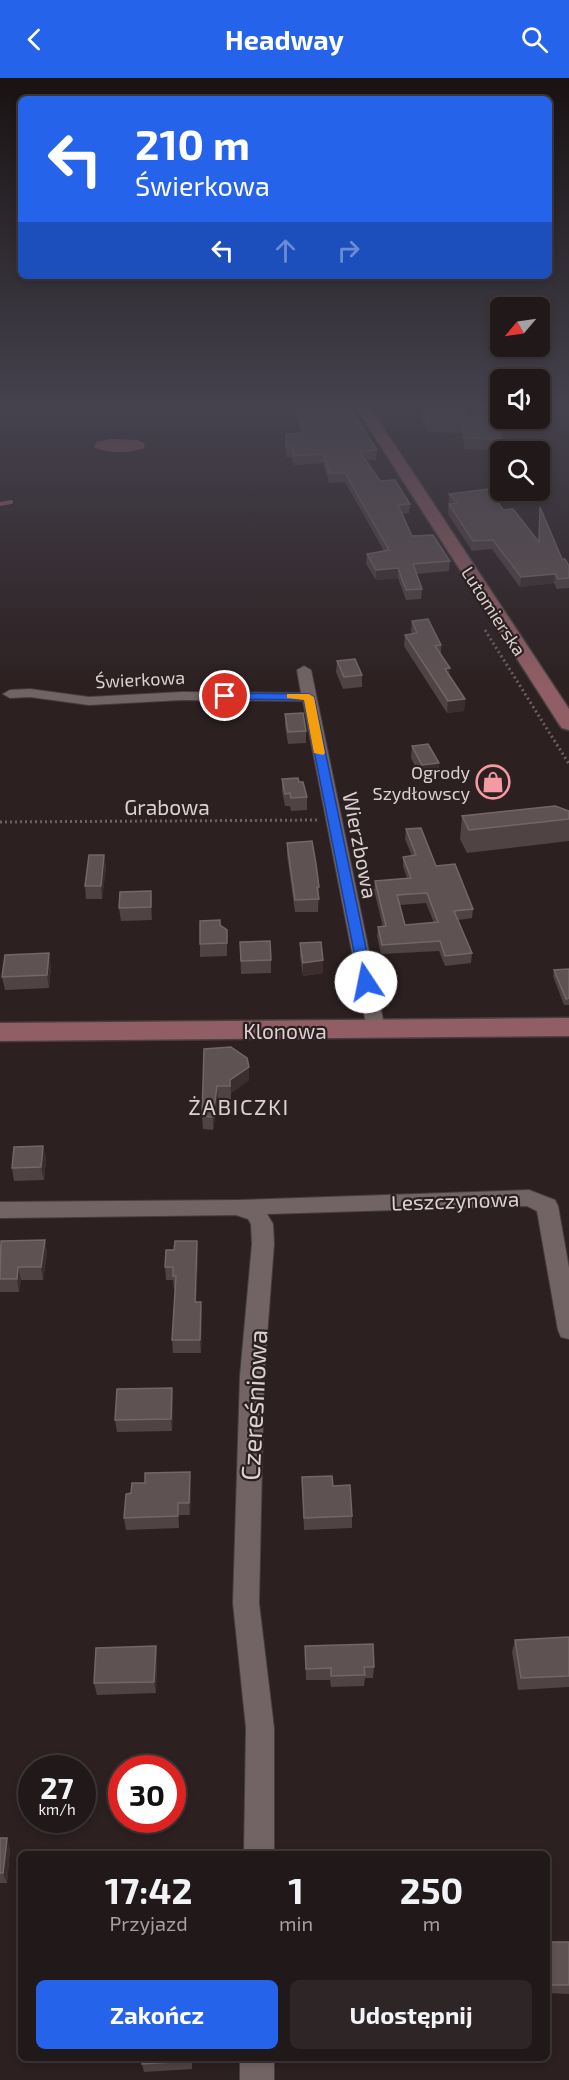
<!DOCTYPE html>
<html lang="pl">
<head>
<meta charset="utf-8">
<style>
  :root { --surface:#211819; --page:#2d2526; --text:#f1f3f6; --muted:#a2a0a2; --line:#3e3738; --accent:#2563eb }
  body { margin:0; font-family:"Exo 2",sans-serif; background:var(--page); color:var(--text); height:100vh; display:flex; flex-direction:column; font-size:22px; white-space:nowrap }
  * { box-sizing:border-box; margin:0 }
  p { font-size:20px; color:var(--muted) }
  .icon { flex:none; width:33px; height:33px; fill:none; stroke:currentColor; stroke-width:2; stroke-linecap:round; stroke-linejoin:round }
  .map { position:relative; flex:1; overflow:hidden }
  .details { position:absolute; left:18px; top:1773px; width:532px; height:210px; display:flex; flex-direction:column; background:var(--surface); border-radius:9px; box-shadow:0 3px 9px #0003,0 0 0 2px var(--line) }
  .details>* { flex:none }
  .guide { position:absolute; left:18px; top:18px; width:534px; height:183px; border-radius:9px; box-shadow:0 3px 9px #0003,0 0 0 2px var(--line); background:#2563eb; color:#fff; overflow:hidden }
  .needle { width:39px; rotate:241deg }
  .tools { position:absolute; left:490px; top:219px; display:grid; gap:12px }
  .tools a { display:grid; place-items:center; width:60px; height:60px; border-radius:9px; background:var(--surface); box-shadow:0 3px 9px #0003,0 0 0 2px var(--line); font-size:30px }
  .speed { position:absolute; left:18px; top:1677px; display:flex; gap:12px; font-size:30px; font-weight:700; text-align:center }
  .speed>* { display:grid; place-content:center; width:78px; height:78px; border-radius:50%; background:var(--surface); box-shadow:0 3px 9px #0003,0 0 0 2px var(--line); line-height:1 }
  .speed small { font-size:15px; font-weight:400 }
  .speed .limit { border:9px solid #d22; background:#fff; color:#111 }
  .pin { position:absolute; display:grid; place-items:center; width:51px; height:51px; color:#fff; margin:-26px; border:3px solid #fff; border-radius:50%; box-shadow:0 2px 6px #0007 }
  .me { position:absolute; width:66px; margin:-33px; rotate:349deg; stroke-linejoin:round; filter:drop-shadow(0 0 4px #0008) }
  .turn { display:flex; align-items:center; gap:21px; height:126px; padding:0 18px; font-size:27px }
  .turn .icon { width:78px; height:78px; stroke-width:2.5 }
  .turn b { display:block; font-size:42px; line-height:51px }
  .lanes { display:flex; align-items:center; height:57px; padding:0 18px; background:#0003; justify-content:center; gap:30px; direction:ltr }
  .lanes .off { opacity:.35 }
  .eta { display:flex; justify-content:space-evenly; align-items:center; height:102px; text-align:center }
  .eta b { font-size:36px; font-weight:700; line-height:42px }
  .primary-button { display:flex; gap:12px; margin-top:auto; padding:12px 18px }
  .primary-button a { flex:1; height:69px; border-radius:9px; background:var(--accent); color:#fff; font-size:24px; font-weight:700; line-height:69px; text-align:center }
  .primary-button a+a { background:var(--page); color:var(--text) }
  header { display:flex; justify-content:space-between; align-items:center; height:78px; padding:0 18px; background:var(--accent); color:#fff; font-size:27px; font-weight:700 }
  .map>svg:first-child { display:block }
</style>
</head>
<body>
<header><svg class="icon" aria-label="back" viewBox="0 0 24 24"><path d="M15 5l-7 7 7 7"/></svg>Headway<svg class="icon" aria-label="search" viewBox="0 0 24 24"><circle cx="10" cy="10" r="6"/><path d="M15 15l6 6"/></svg></header>
<div class="map">
<svg width="569" height="2002" viewBox="0 0 569 2002">
  <rect width="100%" height="100%" fill="#2c2021"/>
  <!-- water -->
  <path fill="#a15e64" d="M111 361 137 362 145 366 144 370C132 375 105 376 94 369L97 364Z"/>
  <g fill="none" stroke-linecap="round" stroke-linejoin="round">
    <!-- stream -->
    <path stroke="#a15e64" stroke-width="4" d="M0 426 11 424"/>
    <!-- street casing -->
    <g stroke="#473e3f" stroke-width="2">
      <g id="street">
        <path d="M304 588 311 592 385 951 383 955 376 957 369 955 367 951 303 623 182 622 89 627 30 619 10 620 3 616 10 612 30 611 89 619 182 614 301 615 297 592Z"/>
        <path d="M529 1112 555 1122 558 1128 569 1190V1261L561 1259 558 1252 537 1133 527 1128 267 1136 273 1146 274 1166 264 1298 259 1525 274 1650V1776H244L246 1650 233 1525 240 1298 252 1166 251 1146 248 1141 236 1137 0 1140V1124L240 1122Z"/>
        <rect x="240" y="1980" width="34" height="22"/>
      </g>
    </g>
    <!-- secondary casing -->
    <g stroke="#473e3f" stroke-width="3">
      <g id="secondary">
        <path d="M355 328H369L569 631V652L562 650 559 646Z"/>
        <path d="M569 940V958L0 963V945Z"/>
      </g>
    </g>
    <!-- path -->
    <g stroke="#6b6161" stroke-width="3" stroke-dasharray="2 3" stroke-linecap="butt">
      <path d="M485 552 569 686"/>
      <path d="M0 744 318 742"/>
    </g>
    <!-- street -->
    <use href="#street" fill="#726464" fill-rule="evenodd"/>
    <!-- secondary -->
    <use href="#secondary" fill="#905e64" fill-rule="evenodd"/>
  </g>
  <!-- wall -->
  <g fill="#504344" fill-rule="evenodd">
    <path d="M293 328H349L377 372 376 382H366L380 403 410 426 409 435 402 436 412 458 450 483 449 493 416 496 422 511 421 521 406 522 398 500 376 502 366 486 367 476 384 473 345 404 329 405 323 385 294 387 291 379H286V356L301 355Z"/>
    <path d="M390 328H416V331L392 332Z"/>
    <path d="M416 328H460L466 338 501 361 500 372 464 371 463 355 427 354Z"/>
    <path d="M449 416 503 432 538 463 540 429 562 481 569 488V510L557 511 554 505 520 509 492 471 472 473 448 436Z"/>
    <path d="M412 543 441 567V576L450 590 449 597 465 621 464 633 447 635 404 568 405 557 412 556 411 553Z"/>
    <path d="M337 583 362 597V609L343 611 336 594Z"/>
    <path d="M285 636 306 653V665L288 666 285 648Z"/>
    <path d="M412 668 439 685 438 698 421 700 411 680Z"/>
    <path d="M282 701 299 704 307 719V732L291 733 290 728H285L282 713Z"/>
    <path d="M569 733V763L467 775 460 761 462 738Z"/>
    <path d="M406 751 473 831 472 840 458 842 472 875 471 885 445 888 439 873 381 876 377 858 378 849H383L374 812 375 803 407 800 403 788V779L412 778 405 761ZM426 825 434 845 405 847 400 827Z"/>
    <path d="M287 765 319 809 318 834H295L287 777Z"/>
    <path d="M104 777 106 789 102 821H86L85 808Z"/>
    <path d="M151 813 152 842 121 843 119 830Z"/>
    <path d="M220 847 227 852V878L200 879V866Z"/>
    <path d="M240 864 271 882V895L241 896Z"/>
    <path d="M300 865 323 895 303 898 300 878Z"/>
    <path d="M51 888 49 910 5 912 2 899Z"/>
    <path d="M569 891V927H564L553 898 554 892Z"/>
    <path d="M204 971 249 1002 231 1015V1021L218 1022 213 1052 203 1051 202 1038Z"/>
    <path d="M43 1068 46 1081 44 1102 14 1103 12 1090Z"/>
    <path d="M45 1162 47 1175 43 1202H21L19 1214H0V1167Z"/>
    <path d="M197 1163 198 1176 196 1224 202 1237 201 1275H173L172 1262 175 1211H174L173 1202H166L165 1189 174 1172Z"/>
    <path d="M173 1322 172 1353 117 1354 115 1342Z"/>
    <path d="M302 1399 333 1408 352 1438V1450L304 1452Z"/>
    <path d="M191 1407 190 1437H179V1450L126 1452 124 1440 131 1415Z"/>
    <path d="M569 1559V1609L518 1612 512 1574 515 1562Z"/>
    <path d="M156 1568 157 1579 156 1615 97 1617 94 1605Z"/>
    <path d="M305 1568 374 1589 373 1600H365L364 1608 331 1609 330 1602H306Z"/>
    <path d="M0 1760 10 1770 7 1805H0Z"/>
    <path d="M548 1864H569V1916L548 1915Z"/>
    <path d="M142 1980H192V1991L144 1994 142 1986Z"/>
  </g>
  <!-- shaded-wall -->
  <g fill="#3c2e2f">
    <path d="M398 490V500L376 502V492Z"/>
    <path d="M555 496 554 505 520 509 521 499Z"/>
    <path d="M450 590 449 601 445 591Z"/>
    <path d="M465 621 464 633 447 635 448 623Z"/>
    <path d="M439 685 438 698 421 700 422 687Z"/>
    <path d="M104 777 106 789 102 821 101 808Z"/>
    <path d="M151 813 152 826V842L151 829Z"/>
    <path d="M49 875 51 888 49 910 47 897Z"/>
    <path d="M323 882V895L303 898V885Z"/>
    <path d="M249 989V1002L231 1015 230 1002Z"/>
    <path d="M217 1008 218 1022 213 1052V1039Z"/>
    <path d="M43 1068 46 1081 44 1102 41 1089Z"/>
    <path d="M45 1162 47 1175 43 1202 41 1189Z"/>
    <path d="M197 1163 198 1176 196 1237 195 1224Z"/>
    <path d="M18 1189 21 1202 19 1214 17 1201Z"/>
    <path d="M201 1224 202 1237 201 1275 200 1262Z"/>
    <path d="M172 1310 173 1322 172 1353 171 1341Z"/>
    <path d="M190 1394 191 1407 190 1437 189 1425Z"/>
    <path d="M178 1425 179 1437V1450L178 1438Z"/>
    <path d="M156 1568 157 1579 156 1615 154 1604Z"/>
    <path d="M7 1760 10 1770 7 1805 3 1795Z"/>
  </g>
  <!-- building -->
  <g fill="#5f5253" stroke="#726667" stroke-width="1.5" fill-rule="evenodd">
    <path d="M295 328H349L377 372 360 374 380 403 395 402 410 426 398 427 412 458 433 457 450 483 413 486 422 511 406 512 398 490 376 492 367 476 389 472 345 395H329L323 376 294 378 292 370H286V356L304 355Z"/>
    <path d="M421 328 466 329V338L499 339 501 361 464 360V344H428Z"/>
    <path d="M489 411 503 432 513 431 539 464 540 429 562 481H565L569 488V500L558 501 555 496 521 499 493 462 473 463 449 426 458 425 449 416Z"/>
    <path d="M428 541 441 567 435 568 450 590 445 591 465 621 448 623 405 557 417 555 412 543Z"/>
    <path d="M355 581 362 597 344 599 337 583Z"/>
    <path d="M303 635 306 653 288 654 285 636Z"/>
    <path d="M428 666 439 685 422 687 412 668Z"/>
    <path d="M298 700 299 704H303L307 719 291 720 290 715 285 716 282 701Z"/>
    <path d="M555 728 569 733V741L469 752 462 738Z"/>
    <path d="M421 750 436 788 455 786 473 831 454 833 472 875 445 878 440 863 382 867 378 849 386 848 375 803 411 800 403 779 416 777 406 751ZM427 815 438 844 405 847 397 817Z"/>
    <path d="M312 763 316 786 319 809H317L319 821 295 822 287 765Z"/>
    <path d="M89 777H104L101 808H85Z"/>
    <path d="M151 813V829L119 830 120 814Z"/>
    <path d="M220 842V847L227 852V865L200 866V843Z"/>
    <path d="M270 863 271 882 241 883 240 864Z"/>
    <path d="M321 864 323 882 303 885 300 865Z"/>
    <path d="M49 875 47 897 2 899 5 877Z"/>
    <path d="M569 891V920L566 921 554 892Z"/>
    <path d="M231 969 247 980 249 989 230 1002V1008H217L213 1039 202 1038 204 971Z"/>
    <path d="M43 1068 41 1089 12 1090 14 1069Z"/>
    <path d="M45 1162 41 1189H18L17 1201H0L1 1163Z"/>
    <path d="M175 1163H197L195 1224H201L200 1262H172L176 1198H173V1189H165L166 1172H174Z"/>
    <path d="M172 1310 171 1341 115 1342 117 1311Z"/>
    <path d="M190 1394 189 1425H178V1438L124 1440 126 1416 131 1415 132 1405H145V1395Z"/>
    <path d="M332 1398 333 1408 350 1407 352 1438 304 1440 302 1399Z"/>
    <path d="M569 1559V1598L521 1600 515 1562Z"/>
    <path d="M373 1566 374 1589H364L365 1597 331 1598V1590L306 1591 305 1568Z"/>
    <path d="M156 1568 154 1604 94 1605 96 1570Z"/>
    <path d="M0 1760H7L3 1795H0Z"/>
    <rect x="548" y="1864" width="21" height="43"/>
    <path d="M142 1980H190V1983L142 1986Z"/>
  </g>
  <!-- sky -->
  <linearGradient id="sky" x2="0" y2="1"><stop stop-color="#181212"/><stop offset="0.54" stop-color="#45424e"/><stop offset="1" stop-color="#45424e" stop-opacity="0"/></linearGradient>
  <rect width="569" height="609" fill="url(#sky)"/>
  <!-- route -->
  <path fill="#2563eb" stroke="#184099" stroke-width="1.5" d="M222 615 309 616 314 619 373 904 371 907 366 908 360 904 304 622 225 621 222 620Z"/>
  <!-- slow -->
  <path fill="#f59e0b" d="M287 616H309L314 619 325 675 323 677 314 675 304 622 287 620Z"/>
  <!-- icons -->
  <defs>
    <g id="shop-ring" transform="scale(1.725)"><circle r="9.5" fill="#2c2021" stroke="#f49aa2" stroke-width="1.5"/><path d="M-5-2.5h2.3a2.7 3.5 0 0 1 5.4 0H5L5.5 6h-11ZM-1.5-2.5h3a1.5 2.3 0 0 0-3 0Z" fill="#f49aa2"/></g>
  </defs>
  <g fill-rule="evenodd">
    <use href="#shop-ring" x="493" y="704"/>
  </g>
  <g text-anchor="middle" dominant-baseline="central" stroke-width="4.5" stroke-linejoin="round" paint-order="stroke">
    <!-- far-street labels -->
    <g font-size="18" fill="#dad2d2" stroke="#2c2021">
      <text transform="translate(494 533) rotate(57)">Lutomierska</text>
      <text transform="translate(140 601) rotate(-3)">Świerkowa</text>
    </g>
    <!-- far-poi labels -->
    <g font-size="18" fill="#dad2d2" stroke="#2c2021" text-anchor="end">
      <text x="470" y="694">Ogrody<tspan x="470" dy="21">Szydłowscy</tspan></text>
    </g>
    <!-- street labels -->
    <g font-size="21" fill="#dad2d2" stroke="#2c2021">
      <text x="167" y="728">Grabowa</text>
      <text transform="translate(361 767) rotate(79)">Wierzbowa</text>
      <text x="285" y="952">Klonowa</text>
      <text transform="translate(455 1122) rotate(-2)">Leszczynowa</text>
    </g>
    <!-- neighbourhood labels -->
    <g font-size="22" letter-spacing="1.5" fill="#dad2d2" stroke="#2c2021">
      <text x="239" y="1028">ŻABICZKI</text>
    </g>
    <!-- near-street labels -->
    <g font-size="26" fill="#dad2d2" stroke="#2c2021">
      <text transform="translate(253 1327) rotate(-87)">Czereśniowa</text>
    </g>
  </g>
</svg>
<div class="tools">
<a><svg class="needle" viewBox="-14 -14 28 28"><path d="M0-13l5 13h-10z" fill="#e53935"/><path d="M0 13l5-13h-10z" fill="#a2a0a2"/></svg></a>
<a><svg class="icon" aria-label="sound" viewBox="0 0 24 24"><path d="M4 9h4l5-4v14l-5-4H4zM17 9q2 3 0 6"/></svg></a>
<a><svg class="icon" aria-label="search" viewBox="0 0 24 24"><circle cx="10" cy="10" r="6"/><path d="M15 15l6 6"/></svg></a>
</div>
<div class="speed"><div>27<small>km/h</small></div><div class="limit">30</div></div>
<div class="pin" style="left:225px;top:618px;background:#d93025"><svg class="icon" aria-label="arrive" viewBox="0 0 24 24"><path d="M6 21V4h12l-3 4 3 4H6"/></svg></div>
<svg class="me" style="left:366px;top:904px" viewBox="-20 -20 40 40"><circle r="19" fill="#fff"/><path d="M0-13L10 11 0 6-10 11z" fill="#2563eb"/></svg>
<div class="guide">
<div class="turn"><svg class="icon" aria-label="left" viewBox="0 0 24 24"><path d="M17 20v-9H6M10 6l-5 5 5 5"/></svg><div><b>210 m</b>Świerkowa</div></div>
<div class="lanes"><svg class="icon" aria-label="left" viewBox="0 0 24 24"><path d="M17 20v-9H6M10 6l-5 5 5 5"/></svg><svg class="icon off" aria-label="ahead" viewBox="0 0 24 24"><path d="M12 20V5M6 11l6-6 6 6"/></svg><svg class="icon off" aria-label="right" viewBox="0 0 24 24"><path d="M7 20v-9h11M14 6l5 5-5 5"/></svg></div>
</div>
<section class="details">
<div class="eta">
<div><b>17:42</b><p>Przyjazd</p></div>
<div><b>1</b><p>min</p></div>
<div><b>250</b><p>m</p></div>
</div>
<div class="primary-button"><a>Zakończ</a><a>Udostępnij</a></div>
</section>
</div>
</body>
</html>
